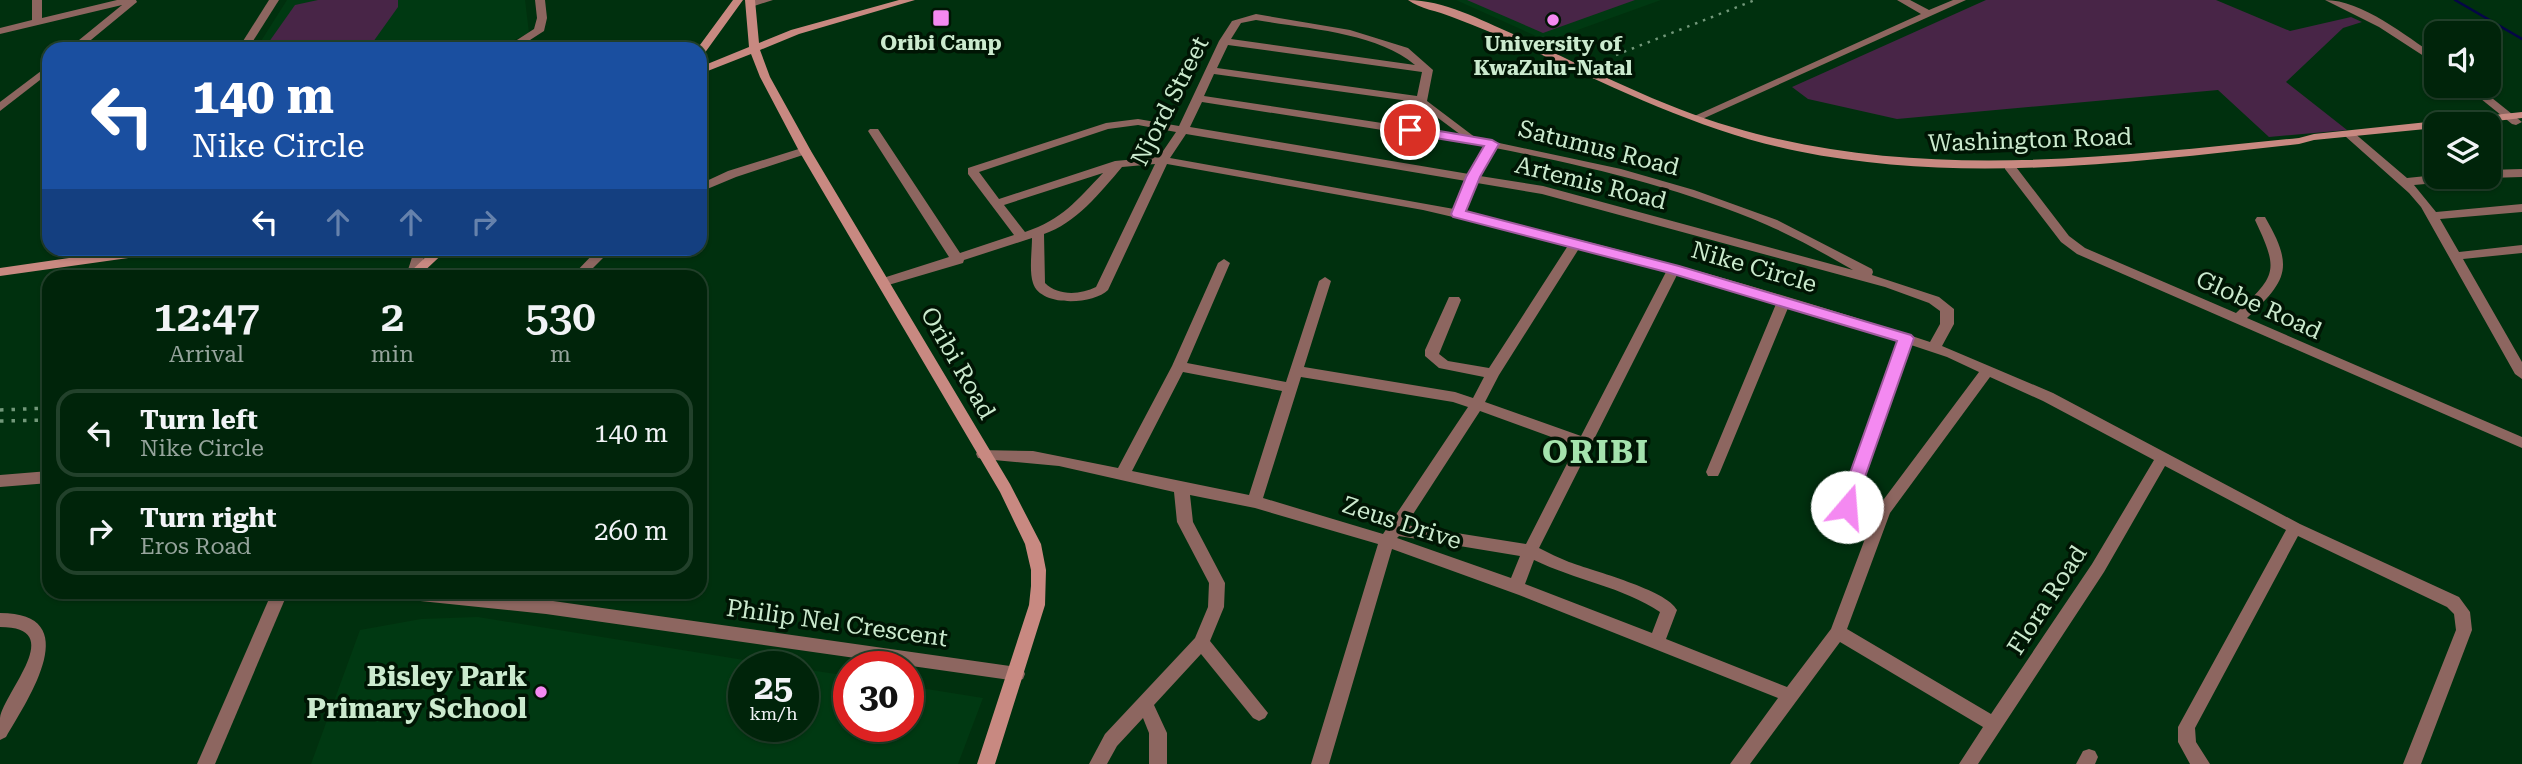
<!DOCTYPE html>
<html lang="en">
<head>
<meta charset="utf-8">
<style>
  :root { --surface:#00240a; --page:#0e3018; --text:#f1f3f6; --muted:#95a49c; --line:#22412b }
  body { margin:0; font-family:"Roboto Serif",serif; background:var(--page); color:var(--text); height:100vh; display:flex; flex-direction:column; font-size:26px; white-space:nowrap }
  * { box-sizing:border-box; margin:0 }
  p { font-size:23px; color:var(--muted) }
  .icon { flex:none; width:38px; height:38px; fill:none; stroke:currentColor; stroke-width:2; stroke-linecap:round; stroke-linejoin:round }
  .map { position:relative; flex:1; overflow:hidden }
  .side { position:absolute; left:42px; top:270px; width:665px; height:329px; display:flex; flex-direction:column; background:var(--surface); border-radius:21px; box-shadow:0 2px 5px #0004,0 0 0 2px var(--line) }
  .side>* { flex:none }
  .guide { position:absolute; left:42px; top:42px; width:665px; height:214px; border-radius:21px; box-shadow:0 2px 5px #0004,0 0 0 2px var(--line); background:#1a4fa0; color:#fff; overflow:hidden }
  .fabs { position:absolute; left:2424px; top:21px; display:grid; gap:14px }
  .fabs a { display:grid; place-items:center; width:77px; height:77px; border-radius:14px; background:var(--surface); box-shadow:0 2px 5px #0004,0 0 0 2px var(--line); font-size:35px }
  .speed { position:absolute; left:728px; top:651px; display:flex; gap:14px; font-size:35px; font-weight:700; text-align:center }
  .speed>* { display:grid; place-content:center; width:91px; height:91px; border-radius:50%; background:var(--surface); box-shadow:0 2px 5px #0004,0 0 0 2px var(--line); line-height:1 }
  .speed small { font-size:18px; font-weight:400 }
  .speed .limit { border:10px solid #d22; background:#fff; color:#111 }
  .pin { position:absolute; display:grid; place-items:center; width:60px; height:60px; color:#fff; margin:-30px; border:4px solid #fff; border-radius:50%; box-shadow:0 2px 7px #0007 }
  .me { position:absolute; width:77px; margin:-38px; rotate:18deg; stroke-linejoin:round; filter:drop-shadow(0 0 5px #0008) }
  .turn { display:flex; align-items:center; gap:24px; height:147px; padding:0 35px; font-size:32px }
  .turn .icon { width:91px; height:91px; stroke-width:2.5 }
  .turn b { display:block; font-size:49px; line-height:60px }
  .lanes { display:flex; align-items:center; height:66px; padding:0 35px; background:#0003; justify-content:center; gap:35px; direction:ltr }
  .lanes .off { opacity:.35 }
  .eta { display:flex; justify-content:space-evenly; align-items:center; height:119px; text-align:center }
  .eta b { font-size:42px; font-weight:600; line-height:49px }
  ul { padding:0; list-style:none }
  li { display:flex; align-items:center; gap:21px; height:88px; margin:0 14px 10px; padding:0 21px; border:4px solid var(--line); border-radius:21px }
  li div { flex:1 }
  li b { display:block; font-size:26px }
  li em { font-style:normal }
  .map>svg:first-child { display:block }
</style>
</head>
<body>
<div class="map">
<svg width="2522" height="764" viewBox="0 0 2522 764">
  <rect width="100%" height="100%" fill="#00300e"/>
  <!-- built -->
  <g fill="#003912">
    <path d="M287 0H525L529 33 495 49H256Z"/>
    <path d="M1456 0H1661L1547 41Z"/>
    <path d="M478 617 788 667H744V726H803V669L849 676V726H908V686L983 698 958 764H311L360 630 421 619Z"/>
  </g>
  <!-- green -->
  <g fill="#482547">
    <path d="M318 0H398V7L368 49H264L295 5Z"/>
    <path d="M1467 0H1635L1543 33Z"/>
    <path d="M1986 0H2216L2290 31 2351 17 2362 22 2343 28 2286 82 2347 130 2269 137 2218 90 1897 119 1808 99 1792 87Z"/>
  </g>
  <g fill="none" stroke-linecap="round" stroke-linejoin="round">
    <!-- stream -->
    <path stroke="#050647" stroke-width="2.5" d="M2455 0 2522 39"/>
    <!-- street -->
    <g fill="#8d6660" fill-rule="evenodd">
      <path d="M32 0H42V18L117 0H136L137 2 80 49H68L122 5 0 34V28L32 20Z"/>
      <path d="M269 0H279L248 49H238Z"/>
      <path d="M535 0H545L547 18 544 31 516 49H503L534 29 537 18Z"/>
      <path d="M755 0H773L751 7 746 4Z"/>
      <path d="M1897 0H1910L1929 10 1953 0H1966L1700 120 1696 121 1690 118 1921 14Z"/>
      <path d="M2325 0C2362 0 2406 36 2436 56V64L2379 27Z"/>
      <path d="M1256 14 1350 30 1408 48 1433 70 1427 101 1476 138 1621 169 1694 190 1777 220 1872 269 1873 272 1872 275 1939 297 1954 309V324L1942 346 2053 393 2300 524 2459 597 2470 612 2472 630 2421 764H2403L2456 630 2454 614 2447 607 2298 536 2195 728 2196 742 2210 764H2190L2178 742V727L2286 530 2165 466 2104 572 1978 764H1959L1983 727 1840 642 1750 764H1730L1778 698 1519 595 1392 549 1329 764H1311L1378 544 1255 508 1190 495 1193 522 1225 583 1224 607 1210 641 1268 713 1265 718 1259 721 1253 718 1201 654 1154 705 1167 733V764H1149V733L1143 718 1117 746 1107 764H1089L1105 734 1195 638 1208 607 1209 583 1177 522 1174 492 1059 466 983 459 978 458 976 454 978 450 1033 451 1118 468 1172 366 1218 263 1224 259 1230 263 1187 363 1286 382 1319 281 1325 277 1331 281 1304 367 1455 392 1473 398 1484 377 1439 368 1425 356V350L1449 297H1459L1461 300 1439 354 1448 361 1489 368 1569 244 1423 210 1167 164 1108 290C1093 305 1040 307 1033 283 1029 271 1032 251 1032 238L964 260 963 263 885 286 880 285 879 282 880 279 949 257 868 131 870 129H878L960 253 1014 235 968 174V168L1106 123 1138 119 1179 126 1219 41 1232 21ZM1256 20C1306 29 1376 32 1415 65L1231 39 1241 23ZM1228 45 1422 72 1417 96 1217 68ZM1214 74 1409 101 1426 109 1461 135 1204 96ZM1202 102 1485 146 1469 174 1190 127ZM1138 125 1176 132 1159 157 1115 161 999 199 979 172 1108 129ZM1186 134 1466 181 1454 209 1170 158ZM1495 148C1587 166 1681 188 1767 225 1797 238 1825 254 1853 270L1543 186 1480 176ZM1155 164 1096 287C1080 295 1058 296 1045 283L1044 234C1075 224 1101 192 1122 167ZM1103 173C1076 201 1063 219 1025 232L1004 205ZM1477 183 1542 194 1885 287 1929 303 1940 311V324L1930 342C1777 291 1622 248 1465 212ZM1580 247 1666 272 1581 436 1485 402 1499 375ZM1677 275 1776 304 1706 472 1708 476H1718L1720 472 1788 308 1898 341 1839 507 1846 521 1866 536 1831 629 1787 687 1666 639 1677 610C1667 590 1593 571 1569 562 1559 558 1549 553 1539 548ZM1911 345 1947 357 1979 372 1878 507 1871 523 1857 513 1855 507ZM1183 372 1282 391 1249 495 1132 471ZM1301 377 1453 402 1468 407 1383 534 1263 498ZM1990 377 2043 401 2154 460 2092 564 1991 714 1847 629 1890 513ZM1480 411 1576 446 1526 544 1406 525ZM1399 536 1520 556 1511 578 1397 538ZM1534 560C1575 580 1623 587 1660 612L1652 633 1525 584Z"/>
      <path d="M49 65V73L0 111V102Z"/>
      <path d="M2465 86H2477L2522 122 2516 125 2512 124Z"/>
      <path d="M2349 131 2353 132 2407 178 2436 175 2465 177 2459 181 2414 185 2436 212 2522 204V212L2440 219 2459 252 2522 245V253L2463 259 2522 362V379L2515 374 2421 207 2409 193 2345 136V132Z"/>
      <path d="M805 147 811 151 809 153 736 177 700 192V184L728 171Z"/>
      <path d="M2009 162 2013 163 2069 236 2085 248 2236 313C2277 275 2279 271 2255 220L2257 217H2265C2294 267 2288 280 2247 318L2522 437V448L2077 254 2061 242 2005 169V163Z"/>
      <path d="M2522 169V177L2488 178 2485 177H2488V170Z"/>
      <path d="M415 248H427L418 276H406Z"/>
      <path d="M599 248H613L585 276H572Z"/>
      <path d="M49 471V483L0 487V475Z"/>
      <path d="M272 592H288L215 764H197Z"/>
      <path d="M393 592H460L546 600 1017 667 1023 669 1025 674 1023 679 1017 681 546 614 401 599 395 597Z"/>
      <path d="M0 613C86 613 29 698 6 737L0 740C0 733 0 724 0 718 5 690 68 627 0 627Z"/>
      <path d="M2089 749 2095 751 2098 757 2095 764H2076L2083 751Z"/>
    </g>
    <!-- secondary -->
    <g fill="#c88981" fill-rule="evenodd">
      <path d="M733 0H743L704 54 700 55V49H697Z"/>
      <path d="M745 0H755L759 43 791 30 899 0H915L799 34 760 50 770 77 811 151 1010 484 1041 544 1046 570 1045 605 995 764H977L1029 605 1031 586V570L1025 544 1000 492 799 151 760 77 751 54 700 74V67L749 47Z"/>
      <path d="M1408 0C1443 0 1481 20 1513 34 1585 66 1656 105 1732 127 1918 182 2109 157 2299 138L2314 134 2522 112V118L2470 124H2436V128L2314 140 2299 144C2133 162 1963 185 1797 151 1707 133 1623 92 1540 54 1511 41 1482 28 1452 17 1438 11 1420 9 1408 0Z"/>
      <path d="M138 248H177L171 252 0 276V268Z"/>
      <path d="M435 248H449L419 276H406Z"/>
    </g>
    <!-- rail-far1 -->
    <path stroke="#72987a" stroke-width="2.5" stroke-dasharray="2.5 6" stroke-linecap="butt" d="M1616 55 1755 0"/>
    <!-- rail -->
    <g stroke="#72987a" stroke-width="3.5" stroke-dasharray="3.5 8" stroke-linecap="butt">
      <path d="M0 410 49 408"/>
      <path d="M0 421 49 420"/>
    </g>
  </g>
  <!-- route -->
  <path fill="#f489f1" stroke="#9f599d" stroke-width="2" d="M1410 126 1492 140 1499 144 1480 177 1466 211 1679 266 1911 335 1914 338 1853 511H1841L1838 507 1897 341 1670 273 1453 217 1451 214 1466 177 1484 146 1405 133 1403 130Z"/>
  <!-- markers -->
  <g fill="#f489f1" stroke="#001504" stroke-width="2.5">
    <rect x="932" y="9" width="18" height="18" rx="3.5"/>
    <circle cx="1553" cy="20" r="7"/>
    <circle cx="541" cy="692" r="7"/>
  </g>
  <g text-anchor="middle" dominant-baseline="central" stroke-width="7" stroke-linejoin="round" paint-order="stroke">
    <!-- far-poi labels -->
    <g font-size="21" font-weight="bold" fill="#cbeace" stroke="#001504">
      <text x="941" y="43">Oribi Camp</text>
      <text x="1553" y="44">University of<tspan x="1553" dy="24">KwaZulu-Natal</tspan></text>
    </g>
    <!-- street labels -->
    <g font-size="24" fill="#cbeace" stroke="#001504">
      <text transform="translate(1170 101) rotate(-63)">Njord Street</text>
      <text transform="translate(2030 140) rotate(-2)">Washington Road</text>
      <text transform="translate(1599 148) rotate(14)">Satumus Road</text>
      <text transform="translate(1591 183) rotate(14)">Artemis Road</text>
      <text transform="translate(1754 267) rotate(16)">Nike Circle</text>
      <text transform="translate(2259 305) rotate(24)">Globe Road</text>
      <text transform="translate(958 363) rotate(60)">Oribi Road</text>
      <text transform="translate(1402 523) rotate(18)">Zeus Drive</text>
      <text transform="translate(2047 600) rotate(-57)">Flora Road</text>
      <text transform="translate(837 623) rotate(8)">Philip Nel Crescent</text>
    </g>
    <!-- near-poi labels -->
    <g font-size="28" font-weight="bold" fill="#cbeace" stroke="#001504" text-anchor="end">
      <text x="527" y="676">Bisley Park<tspan x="527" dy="32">Primary School</tspan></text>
    </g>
    <!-- district labels -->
    <g font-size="32" font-weight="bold" letter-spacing="2" fill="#a4e3ad" stroke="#001504">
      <text x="1596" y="452">ORIBI</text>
    </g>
  </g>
</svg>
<div class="fabs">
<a><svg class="icon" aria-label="sound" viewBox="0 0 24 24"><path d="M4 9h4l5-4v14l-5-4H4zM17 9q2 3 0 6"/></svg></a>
<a><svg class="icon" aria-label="layers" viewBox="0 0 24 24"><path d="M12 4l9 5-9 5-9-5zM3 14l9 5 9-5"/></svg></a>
</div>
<div class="speed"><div>25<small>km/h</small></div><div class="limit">30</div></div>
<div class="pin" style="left:1410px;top:130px;background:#d93025"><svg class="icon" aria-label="arrive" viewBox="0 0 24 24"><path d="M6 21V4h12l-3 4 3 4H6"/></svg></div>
<svg class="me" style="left:1847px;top:507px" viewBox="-20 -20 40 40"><circle r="19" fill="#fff"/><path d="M0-13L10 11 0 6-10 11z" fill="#f489f1"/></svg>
<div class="guide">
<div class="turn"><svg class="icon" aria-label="left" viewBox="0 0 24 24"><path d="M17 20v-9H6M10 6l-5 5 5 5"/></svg><div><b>140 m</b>Nike Circle</div></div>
<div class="lanes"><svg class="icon" aria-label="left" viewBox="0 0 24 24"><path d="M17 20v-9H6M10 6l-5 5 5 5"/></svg><svg class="icon off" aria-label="ahead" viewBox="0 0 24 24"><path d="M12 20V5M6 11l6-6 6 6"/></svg><svg class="icon off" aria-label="ahead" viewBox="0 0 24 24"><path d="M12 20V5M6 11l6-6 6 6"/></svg><svg class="icon off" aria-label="right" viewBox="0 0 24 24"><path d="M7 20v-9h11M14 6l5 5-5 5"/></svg></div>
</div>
<section class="side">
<div class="eta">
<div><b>12:47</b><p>Arrival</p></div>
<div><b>2</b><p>min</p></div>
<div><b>530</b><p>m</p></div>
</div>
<ul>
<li><svg class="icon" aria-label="left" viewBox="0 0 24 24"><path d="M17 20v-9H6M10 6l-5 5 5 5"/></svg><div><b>Turn left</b><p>Nike Circle</p></div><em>140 m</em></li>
<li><svg class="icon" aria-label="right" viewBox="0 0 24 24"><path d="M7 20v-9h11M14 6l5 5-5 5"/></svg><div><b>Turn right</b><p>Eros Road</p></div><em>260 m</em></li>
</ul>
</section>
</div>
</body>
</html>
